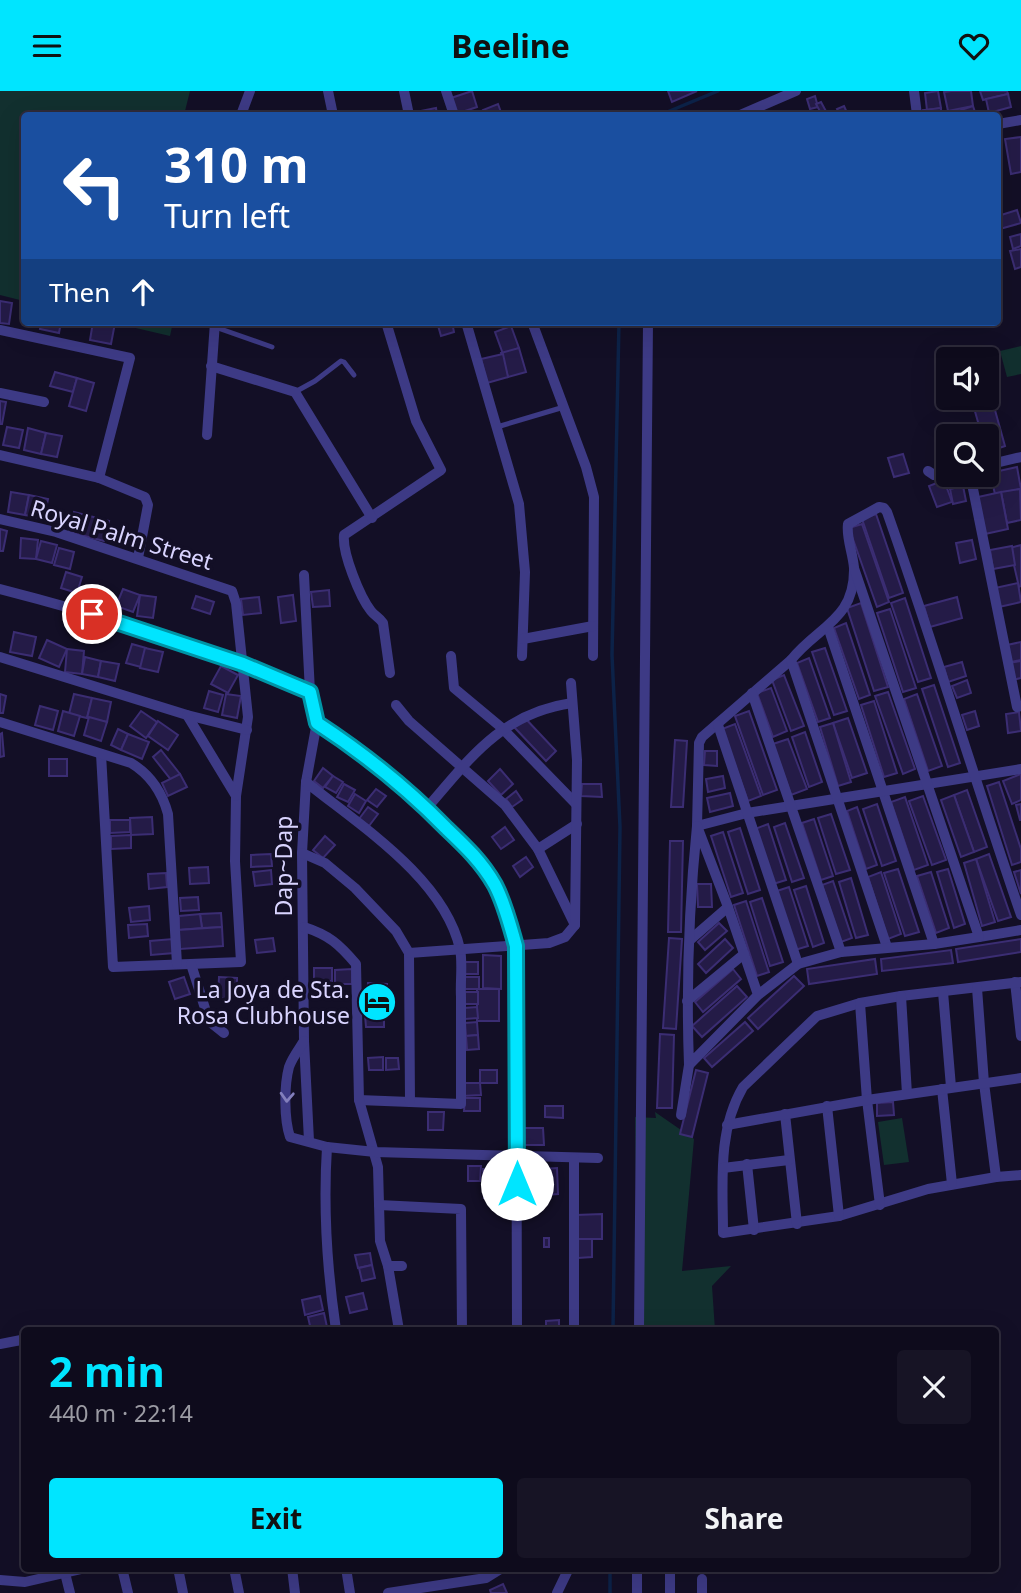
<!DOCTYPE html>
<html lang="en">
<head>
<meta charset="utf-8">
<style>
  :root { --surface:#0e0b1c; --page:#171425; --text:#f1f3f6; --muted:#9b9ba3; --line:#2e2b3b; --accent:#00e5ff }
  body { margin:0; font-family:"Noto Sans",sans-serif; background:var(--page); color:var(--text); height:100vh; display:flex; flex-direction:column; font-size:26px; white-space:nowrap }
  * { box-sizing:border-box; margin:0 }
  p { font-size:23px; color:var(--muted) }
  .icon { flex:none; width:38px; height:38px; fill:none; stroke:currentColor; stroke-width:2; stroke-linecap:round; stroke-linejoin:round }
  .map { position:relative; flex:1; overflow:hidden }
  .details { position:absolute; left:21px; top:1236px; width:978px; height:245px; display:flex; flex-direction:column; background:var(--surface); border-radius:7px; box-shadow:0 7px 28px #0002,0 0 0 2px var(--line) }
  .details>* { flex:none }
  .top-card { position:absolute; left:21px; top:21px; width:980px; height:214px; border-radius:7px; box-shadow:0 7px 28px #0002,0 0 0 2px var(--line); background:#1a4fa0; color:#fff; overflow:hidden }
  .fabs { position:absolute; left:936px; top:256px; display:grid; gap:14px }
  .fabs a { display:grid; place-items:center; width:63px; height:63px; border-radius:7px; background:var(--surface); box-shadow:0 7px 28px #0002,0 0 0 2px var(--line); font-size:35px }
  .pin { position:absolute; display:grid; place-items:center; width:60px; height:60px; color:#fff; margin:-30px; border:4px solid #fff; border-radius:50%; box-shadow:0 2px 7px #0007 }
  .me { position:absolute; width:77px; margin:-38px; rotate:0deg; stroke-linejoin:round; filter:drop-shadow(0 0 5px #0008) }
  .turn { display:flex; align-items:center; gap:24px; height:147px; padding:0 28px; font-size:32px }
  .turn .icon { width:91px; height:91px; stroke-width:2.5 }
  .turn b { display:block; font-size:49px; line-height:60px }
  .then { display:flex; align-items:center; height:66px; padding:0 28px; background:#0003; gap:14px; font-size:26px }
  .round { display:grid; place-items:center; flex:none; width:74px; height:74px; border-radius:7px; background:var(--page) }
  .headline { display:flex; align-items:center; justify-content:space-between; height:119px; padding:0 28px }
  h1 { font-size:42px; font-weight:700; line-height:52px; color:var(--accent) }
  .primary-button { display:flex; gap:14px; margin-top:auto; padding:14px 28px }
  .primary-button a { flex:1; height:80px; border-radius:7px; background:var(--accent); color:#111; font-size:28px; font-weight:700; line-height:80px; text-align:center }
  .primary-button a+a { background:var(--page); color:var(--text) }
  header { display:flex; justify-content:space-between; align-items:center; height:91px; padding:0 28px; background:var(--accent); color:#111; font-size:32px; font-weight:700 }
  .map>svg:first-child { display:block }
</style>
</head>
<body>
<header><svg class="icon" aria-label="menu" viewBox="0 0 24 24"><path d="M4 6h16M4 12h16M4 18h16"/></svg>Beeline<svg class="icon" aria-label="heart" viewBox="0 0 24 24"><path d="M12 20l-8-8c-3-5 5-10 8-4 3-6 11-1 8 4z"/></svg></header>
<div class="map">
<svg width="1021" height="1502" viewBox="0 0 1021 1502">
  <rect width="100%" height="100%" fill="#130f26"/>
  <!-- green -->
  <g fill="#12302f">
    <path d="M0 0H190L184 24H24V210L0 204Z"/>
    <path d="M110 231H173L170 245Z"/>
    <path d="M1021 255V283L1007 286 1000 260Z"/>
    <path d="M655 1021 694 1048 682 1180 731 1175 712 1195 715 1239H638L635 1026 656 1027Z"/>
    <path d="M902 1027 909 1071 884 1074 878 1031Z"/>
  </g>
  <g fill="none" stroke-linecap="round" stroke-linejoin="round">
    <!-- stream -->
    <g stroke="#0c2248" stroke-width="3.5">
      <path d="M660 24 718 0"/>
      <path d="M613 1239 620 736 612 564 619 231"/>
      <path d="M610 1502V1477"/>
    </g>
  </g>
  <!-- building -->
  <g fill="#241b47" stroke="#3b2d73" stroke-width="2">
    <path d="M472 0 477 16 456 23 451 7Z"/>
    <path d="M668 0H697L672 11Z"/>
    <path d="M938 0 941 17 927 19 925 2Z"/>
    <path d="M951 0H971L973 15 948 20 944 1Z"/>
    <path d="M980 0H1007L1008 3 983 9Z"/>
    <path d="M1008 3 1011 16 989 22 986 8Z"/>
    <path d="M815 5 818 16 810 18 807 8Z"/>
    <path d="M821 11 828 24H822L816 13Z"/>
    <path d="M498 13 502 24H485L483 19Z"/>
    <path d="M844 15 848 24H840L837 18Z"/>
    <path d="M973 15 976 24H946Z"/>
    <path d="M436 17 437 24H412L411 22Z"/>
    <path d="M941 17V24H924L923 19Z"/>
    <path d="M1021 46V81L1011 83 1005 48Z"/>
    <path d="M1017 119 1021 132 1000 138 998 125Z"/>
    <path d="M1021 143V155L1013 158 1010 146Z"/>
    <path d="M1021 158V176L1015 178 1010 160Z"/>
    <path d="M0 210 12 212 9 233 0 232Z"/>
    <path d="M41 231H61L59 242 40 238Z"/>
    <path d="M93 231 115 232 111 253 90 249Z"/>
    <path d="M437 231H452L454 241 441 245Z"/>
    <path d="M511 235 519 257 503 263 495 241Z"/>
    <path d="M519 257 526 281 508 286 501 262Z"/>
    <path d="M503 263 508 286 487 292 481 268Z"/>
    <path d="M55 281 77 287 73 301 50 295Z"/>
    <path d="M77 287 94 292 86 320 69 315Z"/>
    <path d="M0 310 6 311 2 333H0Z"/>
    <path d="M993 312 1005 355 987 361V345H982L974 317Z"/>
    <path d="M7 336 23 339 19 357 3 354Z"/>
    <path d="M28 337 46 342 41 363 24 359Z"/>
    <path d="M46 342 62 345 57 366 41 363Z"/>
    <path d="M903 363 909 382 894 386 888 367Z"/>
    <path d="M1017 376 1021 398 995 403 990 382Z"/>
    <path d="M944 389 952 411 937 416 929 395Z"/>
    <path d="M963 395 966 410 953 413 950 398Z"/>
    <path d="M1020 398 1021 429 1007 432 1001 401Z"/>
    <path d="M11 401 29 404 25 424 8 421Z"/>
    <path d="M1001 401 1008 438 985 443 978 406Z"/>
    <path d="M29 404 48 408 44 428 25 424Z"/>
    <path d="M74 421 109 430 104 450 69 441Z"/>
    <path d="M876 423 903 502 889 507 862 428Z"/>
    <path d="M862 433 889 511 877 516 849 437Z"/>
    <path d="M0 438 7 440 3 460H0Z"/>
    <path d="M21 447 38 449 36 468 20 467Z"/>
    <path d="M972 449 976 468 960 472 956 452Z"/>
    <path d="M41 450 57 454 52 472 36 468Z"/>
    <path d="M1021 454V495L1019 496 1010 457Z"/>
    <path d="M1012 455 1015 474 993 478 990 459Z"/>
    <path d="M59 457 74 461 70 478 54 474Z"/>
    <path d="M66 481 82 486 77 502 61 497Z"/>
    <path d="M1018 492 1021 511 999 516 995 497Z"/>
    <path d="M123 498 140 504 133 521 116 515Z"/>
    <path d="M329 499 330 515 313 516 311 501Z"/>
    <path d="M140 504 156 506 153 527 137 525Z"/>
    <path d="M293 504 296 530 281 532 278 506Z"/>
    <path d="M196 505 214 511 210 523 192 517Z"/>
    <path d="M259 506 261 522 243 524 241 508Z"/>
    <path d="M957 506 962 527 930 536 924 515Z"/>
    <path d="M905 507 931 587 918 591 891 512Z"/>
    <path d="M861 512 888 596 874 600 847 517Z"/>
    <path d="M890 518 916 597 903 601 877 522Z"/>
    <path d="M846 532 870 604 859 608 834 537Z"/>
    <path d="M14 541 36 546 32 565 10 561Z"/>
    <path d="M47 549 67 558 59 576 39 567Z"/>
    <path d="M1021 551V569L1011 571 1007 554Z"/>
    <path d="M132 553 146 557 141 576 126 572Z"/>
    <path d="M145 557 163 561 158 581 140 577Z"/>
    <path d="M825 557 847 620 834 624 812 561Z"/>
    <path d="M67 558 84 560 82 583 65 581Z"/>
    <path d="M85 566 101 570 98 586 82 583Z"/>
    <path d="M809 567 830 627 818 631 797 572Z"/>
    <path d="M101 570 119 573 115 590 98 586Z"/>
    <path d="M1021 570V587L1012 589 1008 572Z"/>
    <path d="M962 571 966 585 948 591 944 576Z"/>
    <path d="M221 575 238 584 228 602 211 593Z"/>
    <path d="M784 584 804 635 791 640 772 589Z"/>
    <path d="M967 589 971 602 957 607 952 595Z"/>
    <path d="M934 594 960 672 948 676 922 598Z"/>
    <path d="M771 597 787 640 773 646 757 602Z"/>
    <path d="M209 600 223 604 218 621 204 617Z"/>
    <path d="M888 601 915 678 903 683 875 605Z"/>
    <path d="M0 603 6 605 3 622H0Z"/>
    <path d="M74 603 92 607 87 627 69 623Z"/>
    <path d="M226 603 241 605 237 627 222 624Z"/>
    <path d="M917 603 942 675 928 680 904 608Z"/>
    <path d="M92 607 111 611 107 631 87 627Z"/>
    <path d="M874 610 897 682 884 686 861 614Z"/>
    <path d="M40 615 58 620 53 639 35 634Z"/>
    <path d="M63 620 80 625 74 645 58 640Z"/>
    <path d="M141 620 157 631 146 647 130 635Z"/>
    <path d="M749 620 777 699 763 704 735 625Z"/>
    <path d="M975 620 979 635 967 639 962 624Z"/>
    <path d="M1019 621 1021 640 1008 642 1006 623Z"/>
    <path d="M89 626 107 631 101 650 84 644Z"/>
    <path d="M524 626 556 660 546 670 514 636Z"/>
    <path d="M848 627 867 682 852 687 833 632Z"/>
    <path d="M158 630 178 644 168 659 148 645Z"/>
    <path d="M833 632 851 691 838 695 820 636Z"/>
    <path d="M735 633 761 705 748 710 722 638Z"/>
    <path d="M118 638 128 643 121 659 111 654Z"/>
    <path d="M805 641 822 691 809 696 792 646Z"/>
    <path d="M2 642 4 665 0 666V643Z"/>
    <path d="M128 643 149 651 142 668 121 659Z"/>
    <path d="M788 648 807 698 791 704 773 653Z"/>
    <path d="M675 649 687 650 683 716H671Z"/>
    <path d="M161 659 180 683 172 690 153 666Z"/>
    <path d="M705 660H717V675L704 674Z"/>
    <rect x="49" y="668" width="18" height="17"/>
    <path d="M323 677 333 685 323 697 314 690Z"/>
    <path d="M500 678 513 693 501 704 488 690Z"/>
    <path d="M180 683 187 696 168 705 162 692Z"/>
    <path d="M1021 683V709L1012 713 1003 690Z"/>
    <path d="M333 685 343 691 336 702 325 696Z"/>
    <path d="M723 685 725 697 708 701 706 688Z"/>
    <path d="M999 691 1021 758V771L1012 774 987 695Z"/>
    <path d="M344 693 355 699 348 711 337 706Z"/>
    <path d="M582 693H601L602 706 581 705Z"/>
    <path d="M376 698 386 705 377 716 367 709Z"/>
    <path d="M967 699 987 756 974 761 954 704Z"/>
    <path d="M516 700 522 709 512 716 506 708Z"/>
    <path d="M730 702 733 715 710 721 707 707Z"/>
    <path d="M355 703 366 710 359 722 348 715Z"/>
    <path d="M954 704 974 761 961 766 941 709Z"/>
    <path d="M923 705 946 769 932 774 909 710Z"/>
    <path d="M905 706 928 774 914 779 891 711Z"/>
    <path d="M877 713 896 770 882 775 863 718Z"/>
    <path d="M1021 713V729H1020L1016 714Z"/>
    <path d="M368 716 378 723 369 735 359 728Z"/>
    <path d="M857 716 877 774 866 778 847 720Z"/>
    <path d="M831 723 850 779 836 783 818 727Z"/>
    <path d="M152 726 153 743 131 744 130 727Z"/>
    <path d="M814 728 833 785 821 789 802 732Z"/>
    <path d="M110 729H130V741L110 742Z"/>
    <path d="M785 732 804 787 792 791 774 736Z"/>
    <path d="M768 733 786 789 773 793 755 738Z"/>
    <path d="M505 736 514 749 501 758 492 746Z"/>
    <path d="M740 737 760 799 748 803 728 741Z"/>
    <path d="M723 741 743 802 731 806 711 745Z"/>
    <path d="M131 744V757L111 758V745Z"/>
    <path d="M325 745 335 754 323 767 313 759Z"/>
    <path d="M670 750H683L681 841H668Z"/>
    <path d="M271 763 272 775 251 776V764Z"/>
    <path d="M989 763 1011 826 998 830 976 768Z"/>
    <path d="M526 766 533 776 520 786 513 775Z"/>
    <path d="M976 768 995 831 982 835 964 772Z"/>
    <path d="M208 776 209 792 190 793 189 777Z"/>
    <path d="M898 778 919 841 905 845 884 782Z"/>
    <path d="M948 778 965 833 954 837 937 781Z"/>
    <path d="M271 779 272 793 255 795 253 781Z"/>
    <path d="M1021 779V803L1014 781Z"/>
    <path d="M881 781 901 843 888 848 868 786Z"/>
    <path d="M931 781 949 837 936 842 917 785Z"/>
    <path d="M166 782 167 796 149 798 148 783Z"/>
    <path d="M851 787 868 844 856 847 839 791Z"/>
    <path d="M833 790 852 847 841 851 822 794Z"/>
    <path d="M697 793H711L712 816H698Z"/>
    <path d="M806 795 824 852 813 856 794 799Z"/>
    <path d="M789 796 808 855 795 859 777 800Z"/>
    <path d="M198 806 199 819 181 820 180 807Z"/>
    <path d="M762 807 783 871 770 875 750 811Z"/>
    <path d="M746 810 769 881 757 885 734 814Z"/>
    <path d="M149 815 150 829 131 831 129 817Z"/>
    <path d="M221 822 222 836 202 837 200 823Z"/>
    <path d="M200 823 202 837 179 839V825Z"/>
    <path d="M719 832 727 840 705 859 698 851Z"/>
    <path d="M147 833 148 845 129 847 128 834Z"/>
    <path d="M222 836 223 855 180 858 178 839Z"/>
    <path d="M273 847 275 860 257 862 255 849Z"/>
    <path d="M669 847 682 848 676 938 663 937Z"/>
    <path d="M173 848 174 862 151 864 150 850Z"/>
    <path d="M725 848 733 857 706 882 698 873Z"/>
    <path d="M1021 848V861L958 871 956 858Z"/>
    <path d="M951 859 953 872 882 880 881 868Z"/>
    <path d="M483 864 501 865V898L483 897Z"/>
    <path d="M875 868 877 883 809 893 807 878Z"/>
    <rect x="464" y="871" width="14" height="12"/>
    <rect x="314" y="877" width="18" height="13"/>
    <path d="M352 878V893H335V879Z"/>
    <path d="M733 878 741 888 703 921 695 911Z"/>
    <path d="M794 885 804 895 758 938 748 927Z"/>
    <path d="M184 886 190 903 175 908 169 891Z"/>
    <path d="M219 886 237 887V908L218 907Z"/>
    <path d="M464 886H479V898H465Z"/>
    <path d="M368 892 387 893V906L367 905Z"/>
    <path d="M737 895 747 906 702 946 692 935Z"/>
    <rect x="477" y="898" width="22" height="32"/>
    <rect x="465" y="901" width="13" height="12"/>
    <rect x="368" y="908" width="17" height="13"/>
    <path d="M477 916 478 927 465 928 464 917Z"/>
    <path d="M384 923V936H366L365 924Z"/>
    <path d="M477 931 478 944 466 945 465 932Z"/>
    <path d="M745 931 753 940 712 976 704 967Z"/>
    <path d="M660 943 674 944 672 1017H657Z"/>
    <path d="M478 944 479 958 467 959 466 945Z"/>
    <path d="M383 966V979H369L368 967Z"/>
    <path d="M386 967H398L399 978 386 979Z"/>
    <rect x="480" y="979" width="17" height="13"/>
    <path d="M696 979 708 982 692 1046 680 1043Z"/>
    <path d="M462 992H480L481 1004 462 1005Z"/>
    <path d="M465 1007H480V1020H464Z"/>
    <path d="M893 1011 894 1024 877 1025V1012Z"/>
    <path d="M545 1015H563V1027L545 1026Z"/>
    <path d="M428 1021H444L443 1039H428Z"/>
    <path d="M521 1037H543L544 1054H521Z"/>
    <path d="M468 1075H481L480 1090H468Z"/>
    <path d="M523 1076H540L541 1099 524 1100Z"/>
    <path d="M557 1077 558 1103 544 1104 543 1078Z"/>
    <path d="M483 1078H498L499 1106 484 1107Z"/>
    <path d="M602 1123V1148H577L576 1124Z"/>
    <rect x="544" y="1147" width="5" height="9"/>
    <path d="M577 1148H592V1166L578 1167Z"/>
    <path d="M370 1162 372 1174 358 1177 355 1164Z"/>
    <path d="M372 1174 375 1187 362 1190 359 1177Z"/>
    <path d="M363 1202 367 1218 350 1222 346 1206Z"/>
    <path d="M320 1205 323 1219 305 1224 302 1209Z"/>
    <path d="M324 1222 327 1236 311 1239 308 1226Z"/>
    <path d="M559 1229V1239H546V1230Z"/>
    <path d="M503 1493 507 1502H491L490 1499Z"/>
  </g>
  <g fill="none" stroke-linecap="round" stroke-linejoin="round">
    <!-- service -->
    <g stroke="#3d3a85" stroke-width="5">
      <path d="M215 236 272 256"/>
      <path d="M295 301 315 290 341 270 344 271 354 284"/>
      <path d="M497 336 564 316"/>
    </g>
    <!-- minor -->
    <g stroke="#3d3a85" stroke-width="10">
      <path d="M328 0 333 24"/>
      <path d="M404 0 409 24"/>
      <path d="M446 0 454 24"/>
      <path d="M914 0 917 24"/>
      <path d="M241 24 250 0"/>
      <path d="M740 24 796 0"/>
      <path d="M998 33 1021 29"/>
      <path d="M386 231 416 330 441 379 344 444C342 462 360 506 371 520 375 525 379 526 383 532L390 582"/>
      <path d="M466 231 519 413 525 481 522 565"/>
      <path d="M532 231 586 376 594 406 593 565"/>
      <path d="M0 239 130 267 99 387"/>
      <path d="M211 275 295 301 372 427"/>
      <path d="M0 302 44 311"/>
      <path d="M207 344 215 231"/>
      <path d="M0 364 99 387 145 406 148 414 138 467"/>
      <path d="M987 374 1021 366"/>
      <path d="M928 380 934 384 948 381"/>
      <path d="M970 383 1017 616 1021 615"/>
      <path d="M0 428 56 441 232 500 236 512 248 626 236 705 235 770 241 871 113 876 101 663"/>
      <path d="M304 484 310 601 317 631 306 691 302 762 304 950 309 1050"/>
      <path d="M0 498C105 525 211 557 310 601"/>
      <path d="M828 536 934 853"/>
      <path d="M523 548 593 535"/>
      <path d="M451 565 454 597 502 637 576 713"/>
      <path d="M0 566 187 624 247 639"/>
      <path d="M791 569 702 646 699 652 697 735 747 722 1021 678"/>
      <path d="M752 602 841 861"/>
      <path d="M396 614 409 630 505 714 538 758 575 834"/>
      <path d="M187 624 236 705"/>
      <path d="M0 631 131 672C151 684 162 701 168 723L177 873"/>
      <path d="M317 631 354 656 427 717 479 769 506 818 516 855 517 1239"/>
      <path d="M718 634 798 873"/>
      <path d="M306 691C359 734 444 787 460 858 463 872 460 891 461 906 461 942 461 977 461 1013L359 1009"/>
      <path d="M427 717C470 667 502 622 572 612"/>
      <path d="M538 758 577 733"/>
      <path d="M302 762 325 772 355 797 396 840 409 862 410 1011"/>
      <path d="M304 836C329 844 339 853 356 873L359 1009 378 1076 380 1150 388 1175 399 1239"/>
      <path d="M979 846 1021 839"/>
      <path d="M690 849 728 816"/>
      <path d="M887 856 791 569C818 535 855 529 854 477 853 462 846 447 848 433L879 416 884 417 887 421C934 554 975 690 1021 824"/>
      <path d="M409 862 549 852 565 846 575 834 577 669 571 592"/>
      <path d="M191 873 209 930 224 942"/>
      <path d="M1015 891 1021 945"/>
      <path d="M1021 891 901 905 860 912 817 925 743 996C717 1040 723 1094 723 1142L839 1125 928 1098 996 1086 1021 1084"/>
      <path d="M977 897 984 992 996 1086"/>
      <path d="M943 901 951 996"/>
      <path d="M758 904 728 816 697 735C689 814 686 894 689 974L758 904 798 873 841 861 934 853 979 846 854 477"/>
      <path d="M901 905 907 1003"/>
      <path d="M687 910 744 863"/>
      <path d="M860 912 867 1009 880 1114"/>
      <path d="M304 950C299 958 292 967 289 976 284 995 284 1028 290 1046L327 1056 375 1061 598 1067"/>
      <path d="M942 998 952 1093"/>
      <path d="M827 1015 839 1125"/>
      <path d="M785 1023 797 1133"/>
      <path d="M681 1024 689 974"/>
      <path d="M727 1034 867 1009 1021 987"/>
      <path d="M327 1056C323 1118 327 1178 336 1239"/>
      <path d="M574 1067V1239"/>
      <path d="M747 1073 754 1139"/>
      <path d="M723 1077 789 1069"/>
      <path d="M379 1114 461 1118 462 1239"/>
      <path d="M388 1175H402"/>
      <path d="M639 1239 648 231"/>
      <path d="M0 1253 21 1249"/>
      <path d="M122 1477 128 1502"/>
      <path d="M178 1477 183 1502"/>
      <path d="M234 1477 239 1502"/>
      <path d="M292 1477 295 1502"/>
      <path d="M346 1477 350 1502"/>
      <path d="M65 1482 70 1502"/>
      <path d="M0 1489 25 1491 86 1477"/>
      <path d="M388 1502 486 1487 502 1477"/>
      <path d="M557 1502 569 1477"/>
      <path d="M637 1502V1477"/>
      <path d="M670 1502V1477"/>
      <path d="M702 1502V1488"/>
    </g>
  </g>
  <!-- one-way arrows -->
  <defs><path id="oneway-chevron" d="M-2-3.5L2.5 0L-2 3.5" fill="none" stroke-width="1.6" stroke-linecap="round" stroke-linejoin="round" transform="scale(1.75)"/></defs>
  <use stroke="#837fbc" href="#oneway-chevron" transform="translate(287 1006) rotate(93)"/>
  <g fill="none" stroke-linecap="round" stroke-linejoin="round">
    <!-- route casing -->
    <g stroke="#0095a6" stroke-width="18">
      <path id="route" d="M92 523 243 573 310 601 317 632C363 662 407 697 446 737 465 755 482 771 495 794 505 813 510 834 516 855L517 1093"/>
    </g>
    <!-- route -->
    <use href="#route" stroke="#00e5ff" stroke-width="12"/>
  </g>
  <!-- icons -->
  <defs>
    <g id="hotel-disc" transform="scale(2.0125)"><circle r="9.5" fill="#00e5ff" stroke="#130f26"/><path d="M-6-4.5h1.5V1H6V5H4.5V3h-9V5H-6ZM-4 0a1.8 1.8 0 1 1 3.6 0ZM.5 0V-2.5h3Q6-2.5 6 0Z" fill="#111"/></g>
  </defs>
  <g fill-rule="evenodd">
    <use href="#hotel-disc" x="377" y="911"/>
  </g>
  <g text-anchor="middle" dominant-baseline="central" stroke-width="7" stroke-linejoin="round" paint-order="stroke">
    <!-- street labels -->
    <g font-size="23" fill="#d9d4ff" stroke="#130f26">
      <text transform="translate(122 443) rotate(17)">Royal Palm Street</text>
      <text transform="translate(283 775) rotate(-90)">Dap~Dap</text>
    </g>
    <!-- poi labels -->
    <g font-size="23" fill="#d9d4ff" stroke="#130f26" text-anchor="end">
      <text x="350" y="898">La Joya de Sta.<tspan x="350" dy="26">Rosa Clubhouse</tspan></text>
    </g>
  </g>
</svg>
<div class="fabs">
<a><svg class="icon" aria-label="sound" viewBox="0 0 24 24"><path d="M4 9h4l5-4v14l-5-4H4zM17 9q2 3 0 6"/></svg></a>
<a><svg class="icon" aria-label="search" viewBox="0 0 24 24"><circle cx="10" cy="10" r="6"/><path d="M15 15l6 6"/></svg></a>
</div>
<div class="pin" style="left:92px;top:523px;background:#d93025"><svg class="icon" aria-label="arrive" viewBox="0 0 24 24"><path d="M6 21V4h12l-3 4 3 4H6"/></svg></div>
<svg class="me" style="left:517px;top:1093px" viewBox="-20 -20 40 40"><circle r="19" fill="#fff"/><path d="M0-13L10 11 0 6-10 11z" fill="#00e5ff"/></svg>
<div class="top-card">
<div class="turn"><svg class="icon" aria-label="left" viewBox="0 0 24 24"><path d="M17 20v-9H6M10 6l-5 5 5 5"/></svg><div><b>310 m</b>Turn left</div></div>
<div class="then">Then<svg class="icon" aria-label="ahead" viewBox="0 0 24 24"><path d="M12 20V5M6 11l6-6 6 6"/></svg></div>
</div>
<section class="details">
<div class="headline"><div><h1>2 min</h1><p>440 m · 22:14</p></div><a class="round"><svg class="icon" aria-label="close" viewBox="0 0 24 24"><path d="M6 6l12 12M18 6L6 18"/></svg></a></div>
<div class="primary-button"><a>Exit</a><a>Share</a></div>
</section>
</div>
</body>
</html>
